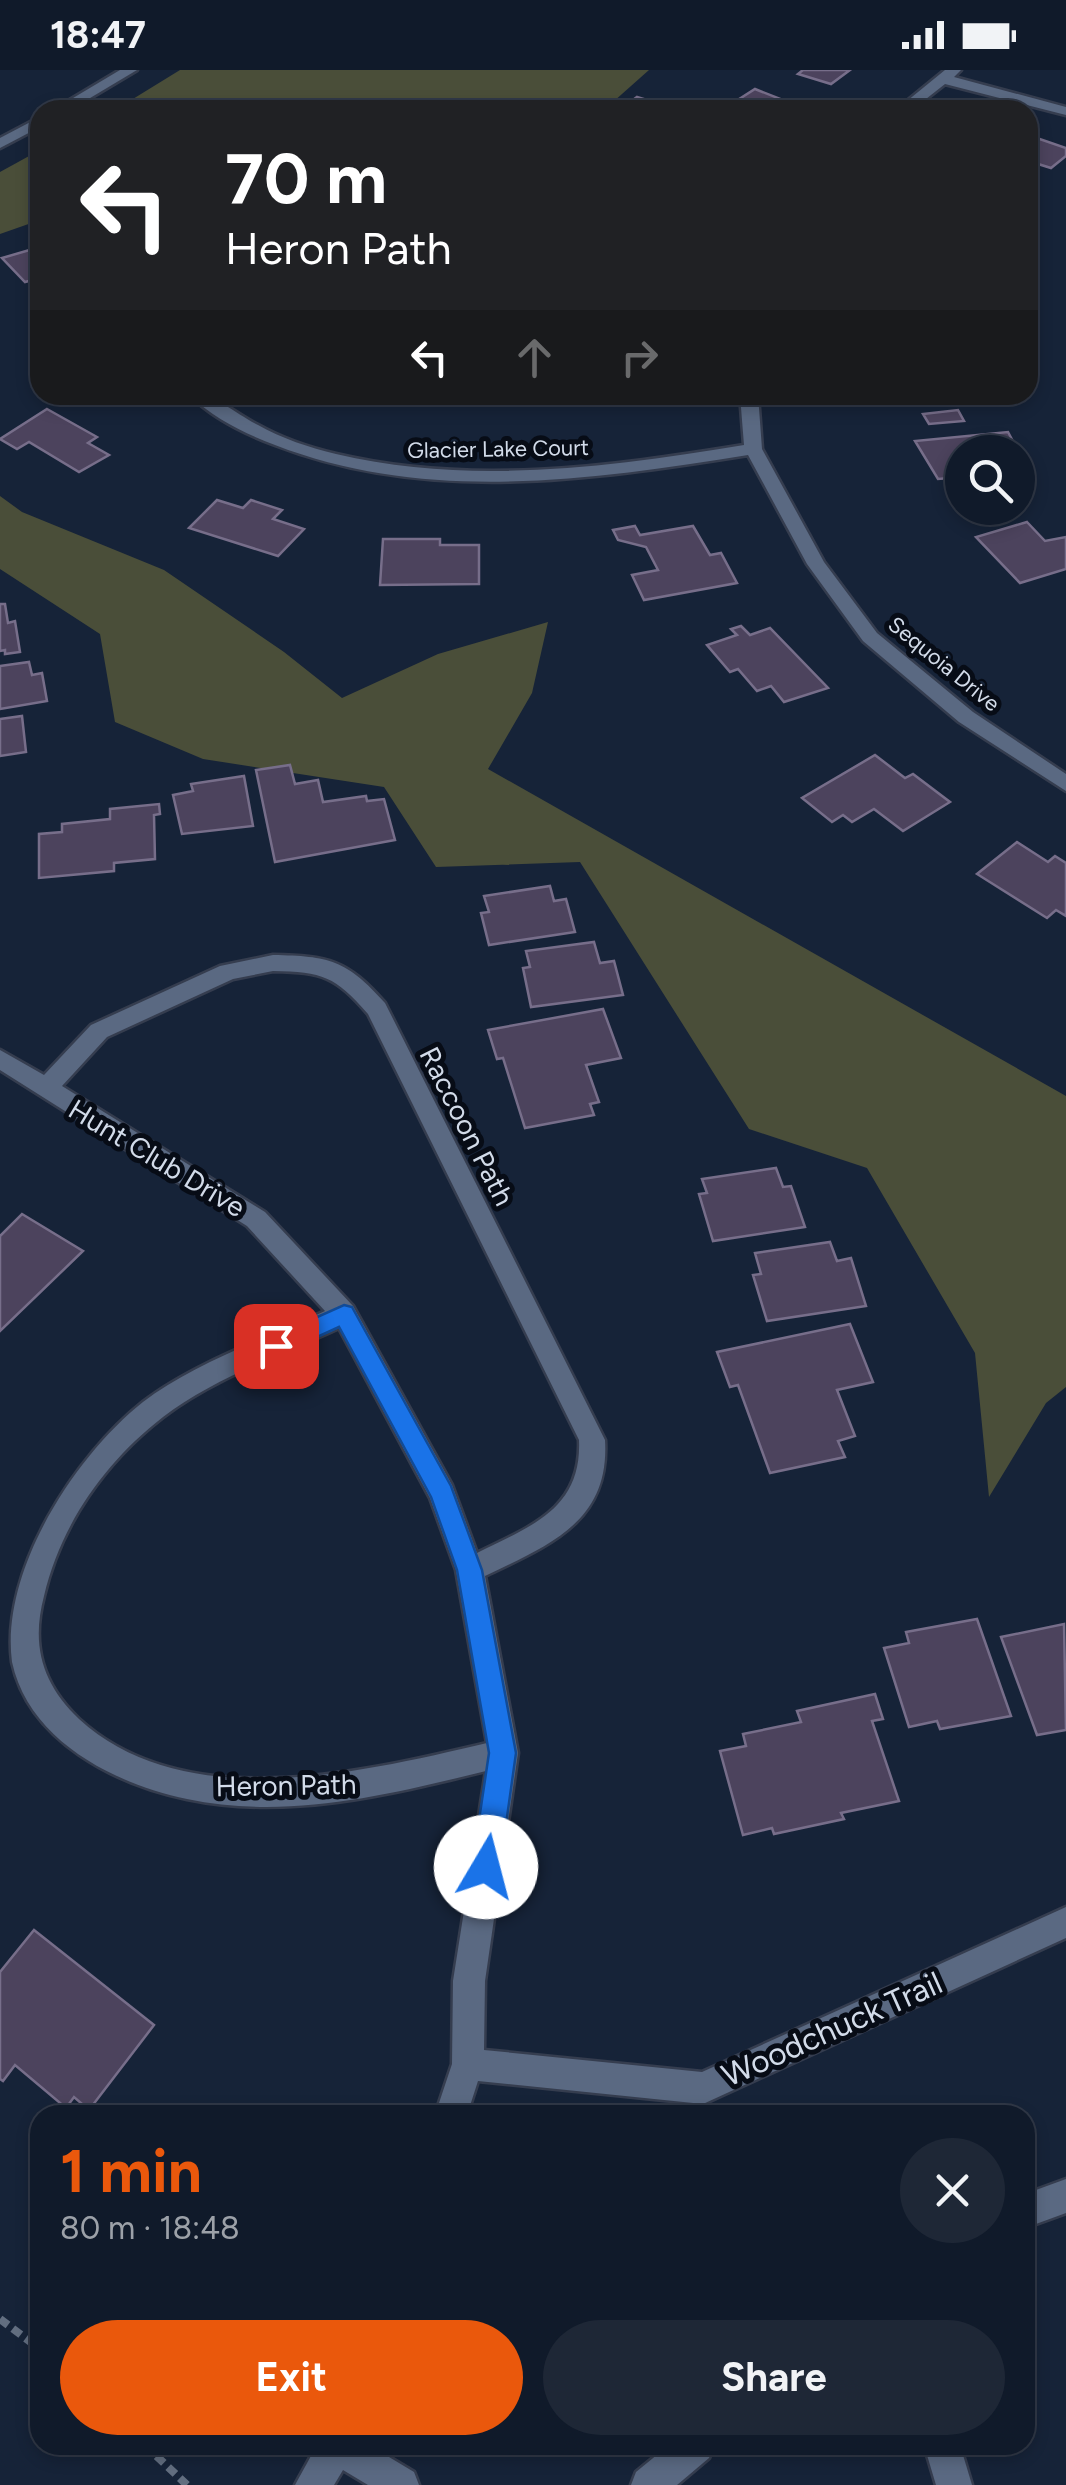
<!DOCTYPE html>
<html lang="en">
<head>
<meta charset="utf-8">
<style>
  :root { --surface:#101a2a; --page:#1e2736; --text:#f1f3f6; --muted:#9ca1a8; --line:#303847; --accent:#ea580c }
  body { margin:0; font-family:Figtree,sans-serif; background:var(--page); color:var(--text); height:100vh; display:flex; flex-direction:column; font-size:38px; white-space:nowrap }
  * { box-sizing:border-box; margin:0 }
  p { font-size:32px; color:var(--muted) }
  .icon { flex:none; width:55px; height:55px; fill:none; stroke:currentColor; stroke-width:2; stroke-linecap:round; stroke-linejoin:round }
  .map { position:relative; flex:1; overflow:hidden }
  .sheet { position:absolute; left:30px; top:2035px; width:1005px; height:350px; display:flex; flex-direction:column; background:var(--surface); border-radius:30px; box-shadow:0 5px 15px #0003,0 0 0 2px var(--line) }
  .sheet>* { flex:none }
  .top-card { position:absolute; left:30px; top:30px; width:1008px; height:305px; border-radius:30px; box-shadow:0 5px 15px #0003,0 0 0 2px var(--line); background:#202124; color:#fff; overflow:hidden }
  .fabs { position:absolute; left:945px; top:365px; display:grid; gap:20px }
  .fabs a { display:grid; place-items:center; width:90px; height:90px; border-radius:50%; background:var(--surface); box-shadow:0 5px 15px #0003,0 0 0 2px var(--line); font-size:50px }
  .pin { position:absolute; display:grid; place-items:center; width:85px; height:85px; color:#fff; margin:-42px; border-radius:20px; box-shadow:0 5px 15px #0006 }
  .me { position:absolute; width:110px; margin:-55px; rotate:8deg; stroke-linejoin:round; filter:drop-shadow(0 0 8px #0008) }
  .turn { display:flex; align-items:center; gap:35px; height:210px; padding:0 30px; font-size:45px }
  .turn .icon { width:130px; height:130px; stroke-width:2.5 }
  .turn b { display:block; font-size:70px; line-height:85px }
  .lanes { display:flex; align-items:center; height:95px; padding:0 30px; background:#0003; justify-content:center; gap:50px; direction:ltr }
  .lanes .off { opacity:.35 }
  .round { display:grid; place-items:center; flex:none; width:105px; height:105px; border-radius:52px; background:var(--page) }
  .head { display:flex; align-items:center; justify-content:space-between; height:170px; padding:0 30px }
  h1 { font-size:60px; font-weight:700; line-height:75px; color:var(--accent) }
  .button { display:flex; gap:20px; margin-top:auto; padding:20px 30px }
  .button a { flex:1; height:115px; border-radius:60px; background:var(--accent); color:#fff; font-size:40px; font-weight:700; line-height:115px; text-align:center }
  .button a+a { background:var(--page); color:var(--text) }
  .status { display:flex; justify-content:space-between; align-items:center; height:70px; padding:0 50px; background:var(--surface); direction:ltr }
  .status svg { height:28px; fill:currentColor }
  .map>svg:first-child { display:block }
</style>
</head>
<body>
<div class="status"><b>18:47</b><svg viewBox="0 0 49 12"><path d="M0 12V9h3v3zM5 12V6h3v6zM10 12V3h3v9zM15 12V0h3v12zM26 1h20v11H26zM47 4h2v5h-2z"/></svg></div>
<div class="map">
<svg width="1066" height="2415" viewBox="0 0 1066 2415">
  <rect width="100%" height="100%" fill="#162338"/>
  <!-- green -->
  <g fill="#4a4e39">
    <path d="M180 0H649L604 40H115Z"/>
    <path d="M40 80V150L0 164V102Z"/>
    <path d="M0 426 22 442 164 500 284 582 342 628 438 584 548 552 532 623 488 699 1066 1026V1317L1046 1333 989 1427 975 1283 867 1098 749 1059 580 792 436 797 384 717 203 689 115 652 100 564 0 499Z"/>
  </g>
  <!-- building -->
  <g fill="#4c435d" stroke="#776e8a" stroke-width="2.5">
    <path d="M803 0H850L831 14 798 4Z"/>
    <path d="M755 19 788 32 775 40H722Z"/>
    <path d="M637 27 657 33 648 40H620Z"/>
    <path d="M1028 65 1066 78V86L1051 98 1038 94 1028 102Z"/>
    <path d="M40 177V208L25 212 2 188Z"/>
    <path d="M407 325H499L498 334 406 331Z"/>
    <path d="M47 339 97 367 88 373 109 385 79 402 29 372 17 379 0 369Z"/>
    <path d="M958 340 964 351 929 354 923 344Z"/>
    <path d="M1008 362 1016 377 1001 379 1003 382H962V407L938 409 915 371Z"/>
    <path d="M217 430 243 438 251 430 282 440 273 449 304 459 278 486 189 458Z"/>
    <path d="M1027 452 1045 471 1066 467V499L1020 513 976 467Z"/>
    <path d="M635 456 640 465 693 456 710 485 721 483 737 513 644 530 632 505 658 500 646 477 618 470 613 460Z"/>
    <path d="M383 469H440V475H479V514L380 515Z"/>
    <path d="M0 534H5L8 553 15 551 20 582 5 584V580L0 581Z"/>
    <path d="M741 556 750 565 770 558 828 618 784 632 771 616 757 621 738 599 730 602 707 575 737 565 731 559Z"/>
    <path d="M29 592 32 605 42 603 47 631 0 639V596Z"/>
    <path d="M22 646 26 682 0 686V649Z"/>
    <path d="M875 685 905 708 913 704 950 732 903 761 874 739 852 752 843 745 832 752 802 728Z"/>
    <path d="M290 695 295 714 318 710 323 732 366 726 367 731 384 729 395 770 275 792 256 700Z"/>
    <path d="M244 706 253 756 182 764 173 725 193 721 191 714Z"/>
    <path d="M159 734 160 744 154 745 155 789 114 793V801L39 808V764L62 762V754L110 749V739Z"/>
    <path d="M1017 772 1048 792 1055 786 1066 793V846L1056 840 1047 848 977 804Z"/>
    <path d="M550 816 554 831 566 829 575 862 489 875 481 843 489 842 484 826Z"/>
    <path d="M594 872 600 893 614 891 623 925 531 937 523 898 530 897 526 881Z"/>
    <path d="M603 939 621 988 586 995 599 1032 590 1034 594 1045 525 1058 503 988 497 989 488 960Z"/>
    <path d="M776 1098 783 1117 791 1116 805 1157 713 1171 699 1124 707 1123 702 1109Z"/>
    <path d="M22 1144 83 1181 0 1261V1166Z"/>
    <path d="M830 1172 837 1191 851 1188 866 1236 767 1251 753 1205 761 1204 755 1183Z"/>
    <path d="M850 1254 873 1312 837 1320 855 1366 838 1371 845 1387 770 1403 738 1315 730 1317 717 1282Z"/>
    <path d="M977 1549 1011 1646 940 1659 937 1651 909 1657 884 1578 909 1573 906 1562Z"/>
    <path d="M1064 1554 1066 1660 1037 1665 1001 1567Z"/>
    <path d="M875 1624 883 1649 872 1651 899 1731 841 1743 844 1749 774 1764 772 1758 743 1765 720 1681 746 1676 743 1664 801 1652 797 1641Z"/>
    <path d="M34 1860 154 1955 89 2040 74 2027 66 2038 15 1995 3 2011 0 2009V1902Z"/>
  </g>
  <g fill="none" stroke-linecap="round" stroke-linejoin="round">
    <!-- minor casing -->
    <g stroke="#353d4f" stroke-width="5">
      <g id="minor">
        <path d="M120 0H137L70 40H53Z"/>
        <path d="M945 0H961L954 7 1066 37V45L945 14 912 40H896Z"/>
        <path d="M40 47V57L0 78V68Z"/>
        <path d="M190 325C218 325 234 343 258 355 281 368 310 378 336 384 471 416 609 397 744 375L740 325H758L762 379 824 492 877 563 973 642 1066 704V721L959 652 863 571 807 494 748 385C591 410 427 434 275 375 246 364 212 348 190 325Z"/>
        <path d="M273 885C329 886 347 890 385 933L605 1370C610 1452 549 1475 485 1506L518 1683 485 1911 484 1980 702 2002 1066 1837V1868L703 2034 478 2011 467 2045H435L452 1994 453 1911 486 1701C388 1725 287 1750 187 1729 115 1714 29 1671 12 1592 0 1500 76 1385 143 1332 192 1294 268 1267 325 1241L247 1156 0 1000V980L44 1005 91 955 220 896ZM273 901C323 902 335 906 368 944L579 1370C582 1439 531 1456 477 1483L452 1415 353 1236 265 1142 62 1016 107 967 233 909ZM339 1258 430 1428 456 1500 487 1673C363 1702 185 1746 79 1649 42 1614 31 1575 44 1526 61 1454 105 1392 163 1347 214 1308 281 1285 339 1258Z"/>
        <path d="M1066 2109V2143L1025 2158V2124Z"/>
        <path d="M317 2375H369L414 2402 419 2415H368L343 2400 334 2415H295Z"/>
        <path d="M669 2375H714L709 2388 677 2415H631L636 2402Z"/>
        <path d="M924 2375H960L972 2415H936Z"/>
      </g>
    </g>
    <!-- path -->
    <g stroke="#626e80" stroke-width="8" stroke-dasharray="10 6" stroke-linecap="butt">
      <path d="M0 2249 40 2279"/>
      <path d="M145 2375 187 2415"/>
    </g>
    <!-- minor -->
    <use href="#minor" fill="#5a6982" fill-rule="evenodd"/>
  </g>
  <!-- route -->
  <path fill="#1a73e8" stroke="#114b97" stroke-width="2.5" d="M344 1235 352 1237 451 1416 482 1500 516 1683 500 1797 496 1807 486 1811 476 1807 472 1797 489 1683 457 1500 431 1427 339 1257 276 1286 268 1283 264 1276 268 1269Z"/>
  <g text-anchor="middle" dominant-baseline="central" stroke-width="10" stroke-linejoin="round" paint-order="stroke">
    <!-- far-street labels -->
    <g font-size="22" fill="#d2dbe9" stroke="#070c16">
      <text transform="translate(498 379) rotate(-1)">Glacier Lake Court</text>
      <text transform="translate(944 594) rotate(39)">Sequoia Drive</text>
    </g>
    <!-- street labels -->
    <g font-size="28" fill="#d2dbe9" stroke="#070c16">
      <text transform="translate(467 1056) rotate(63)">Raccoon Path</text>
      <text transform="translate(157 1088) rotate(31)">Hunt Club Drive</text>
      <text transform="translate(286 1715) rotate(-1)">Heron Path</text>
    </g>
    <!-- near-street labels -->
    <g font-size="32" fill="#d2dbe9" stroke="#070c16">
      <text transform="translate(832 1959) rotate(-24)">Woodchuck Trail</text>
    </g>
  </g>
</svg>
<div class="fabs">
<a><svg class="icon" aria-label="search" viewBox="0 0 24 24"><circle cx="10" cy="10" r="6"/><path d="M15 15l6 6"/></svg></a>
</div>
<div class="pin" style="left:276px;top:1276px;background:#d93025"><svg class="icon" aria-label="arrive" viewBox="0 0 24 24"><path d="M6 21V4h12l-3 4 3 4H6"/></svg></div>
<svg class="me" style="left:486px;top:1797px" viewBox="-20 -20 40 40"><circle r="19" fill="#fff"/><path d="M0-13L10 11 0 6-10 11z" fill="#1a73e8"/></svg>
<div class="top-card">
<div class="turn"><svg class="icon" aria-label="left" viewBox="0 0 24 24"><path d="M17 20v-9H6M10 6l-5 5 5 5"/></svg><div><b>70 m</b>Heron Path</div></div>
<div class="lanes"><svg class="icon" aria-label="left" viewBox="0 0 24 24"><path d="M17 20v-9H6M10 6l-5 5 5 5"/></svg><svg class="icon off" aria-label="ahead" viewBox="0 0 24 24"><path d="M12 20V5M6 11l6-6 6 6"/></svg><svg class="icon off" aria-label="right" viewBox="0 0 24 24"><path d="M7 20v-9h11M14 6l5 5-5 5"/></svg></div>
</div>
<section class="sheet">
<div class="head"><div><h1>1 min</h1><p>80 m · 18:48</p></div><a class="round"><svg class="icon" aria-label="close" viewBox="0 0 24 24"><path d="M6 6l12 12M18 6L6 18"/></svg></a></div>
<div class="button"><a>Exit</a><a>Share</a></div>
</section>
</div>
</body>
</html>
